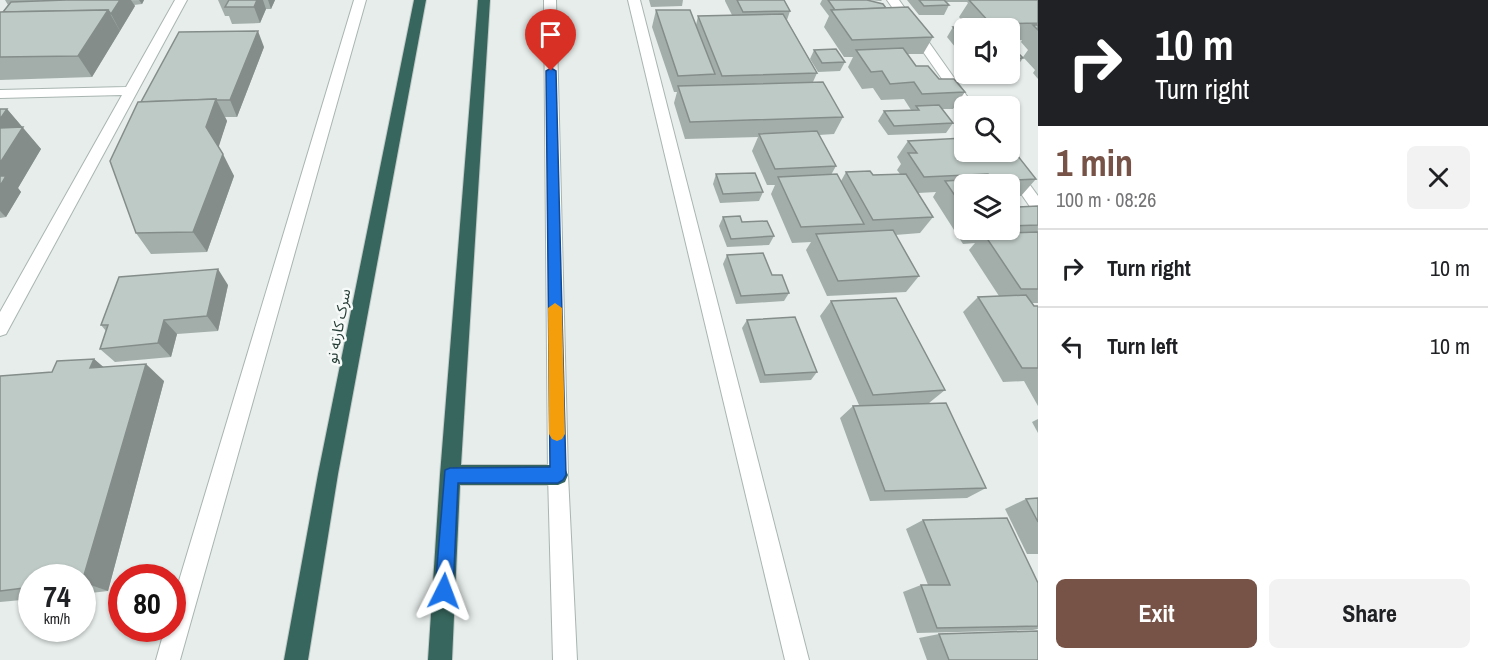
<!DOCTYPE html>
<html lang="en">
<head>
<meta charset="utf-8">
<style>
  :root { --surface:#fff; --page:#f2f2f2; --text:#202124; --muted:#757577; --line:#e0e0e0; --accent:#775246 }
  body { margin:0; font-family:"Archivo Narrow","Noto Sans Arabic",sans-serif; background:var(--page); color:var(--text); height:100vh; display:flex; flex-direction:column; font-size:22px; white-space:nowrap }
  * { box-sizing:border-box; margin:0 }
  p { font-size:20px; color:var(--muted) }
  .icon { flex:none; width:33px; height:33px; fill:none; stroke:currentColor; stroke-width:2; stroke-linecap:round; stroke-linejoin:round }
  .map { position:relative; flex:1; overflow:hidden }
  .panel { display:flex; flex-direction:column; background:var(--surface); width:450px }
  .panel>* { flex:none }
  .top-card { background:#202124; color:#fff; overflow:hidden }
  .fabs { position:absolute; left:954px; top:18px; display:grid; gap:12px }
  .fabs a { display:grid; place-items:center; width:66px; height:66px; border-radius:9px; background:var(--surface); box-shadow:0 2px 4px #0004; font-size:30px }
  .speed { position:absolute; left:18px; top:564px; display:flex; gap:12px; font-size:30px; font-weight:700; text-align:center }
  .speed>* { display:grid; place-content:center; width:78px; height:78px; border-radius:50%; background:var(--surface); box-shadow:0 2px 4px #0004; line-height:1 }
  .speed small { font-size:15px; font-weight:400 }
  .speed .limit { border:9px solid #d22; background:#fff; color:#111 }
  .pin { position:absolute; display:grid; place-items:center; width:51px; height:51px; color:#fff; margin:-62px -26px; border-radius:50% 50% 50% 0; rotate:-45deg; box-shadow:0 0 6px #0007 }
  .pin .icon { rotate:45deg }
  .me { position:absolute; width:66px; margin:-33px; rotate:3deg; stroke-linejoin:round; filter:drop-shadow(0 0 4px #0008) }
  .turn { display:flex; align-items:center; gap:21px; height:126px; padding:0 18px; font-size:27px }
  .turn .icon { width:78px; height:78px; stroke-width:2.5 }
  .turn b { display:block; font-size:42px; line-height:51px }
  .round { display:grid; place-items:center; flex:none; width:63px; height:63px; border-radius:9px; background:var(--page) }
  .headline { display:flex; align-items:center; justify-content:space-between; height:102px; padding:0 18px }
  h1 { font-size:36px; font-weight:800; line-height:45px; color:var(--accent) }
  .cta { display:flex; gap:12px; margin-top:auto; padding:12px 18px }
  .cta a { flex:1; height:69px; border-radius:9px; background:var(--accent); color:#fff; font-size:24px; font-weight:800; line-height:69px; text-align:center }
  .cta a+a { background:var(--page); color:var(--text) }
  ul { padding:0; list-style:none }
  li { display:flex; align-items:center; gap:18px; height:78px; padding:0 18px; border-top:2px solid var(--line) }
  li div { flex:1 }
  li b { display:block; font-size:22px }
  li em { font-style:normal }
  main { display:flex; flex:1; min-height:0 }
  .map>svg:first-child { display:block }
</style>
</head>
<body>
<main>
<div class="map">
<svg width="1038" height="660" viewBox="0 0 1038 660">
  <rect width="100%" height="100%" fill="#e6edea"/>
  <g fill="none" stroke-linecap="round" stroke-linejoin="round">
    <!-- minor casing -->
    <g stroke="#a9b5b1" stroke-width="2">
      <g id="minor">
        <path d="M175 0H187L6 334 0 336V312L122 95 0 98V90L126 87Z"/>
        <path d="M354 0H366L180 660H156L165 628H172V604Z"/>
        <path d="M544 0H556L568 475 577 660H553L548 475Z"/>
        <path d="M628 0H640L809 660H785Z"/>
        <path d="M887 0H899L974 106H964L963 109Z"/>
        <path d="M992 152H1006L1038 196V213L1033 211Z"/>
      </g>
    </g>
    <!-- highway casing -->
    <g stroke="#c3c9c7" stroke-width="2">
      <g id="highway">
        <path d="M414 0H426L338 474 308 660H284L318 474Z"/>
        <path d="M478 0H490L461 465H558L565 468 568 475 565 482 558 485H460L452 660H428L440 475Z"/>
      </g>
    </g>
    <!-- minor -->
    <use href="#minor" fill="#fff" fill-rule="evenodd"/>
    <!-- highway -->
    <use href="#highway" fill="#36665d" fill-rule="evenodd"/>
  </g>
  <!-- wall -->
  <g fill="#a3aeaa" fill-rule="evenodd">
    <path d="M5 0H52V1L144 0 142 4 134 5 135 6 92 77 0 80V12H3L8 5Z"/>
    <path d="M218 0H275L271 9H266L260 23 232 24 229 16H225Z"/>
    <path d="M649 0H683L682 6 651 7Z"/>
    <path d="M725 0H784L790 11 787 20 817 73 813 82 843 117 834 134 819 135 836 166 831 175 841 181 846 172 873 175 900 174 897 170 901 164 897 157 908 141 1036 179 1021 196H1010L1018 207 1038 206V303H1032L1034 306H1038V406L1024 381 1003 382 963 312 978 297 999 296 969 250 975 243 963 244 933 197 936 192 918 193 933 217 920 233 895 235 919 276 906 292 827 296 806 250 811 242 792 243 771 194 775 185H767L752 151 758 137 685 139 674 103 677 92H674L652 27 656 10 696 25 698 16 732 15 725 1ZM964 184H1010V230H964Z"/>
    <path d="M822 0H882L881 1 867 0 886 8 933 37 923 54H907L916 66 939 79 965 92 953 109H942L953 123 946 133 888 135 878 121 884 111 911 110 904 99 881 100 873 88 862 89 848 67 853 57H844L824 27 829 16 820 4Z"/>
    <path d="M907 0H1038V79L1033 73 1035 70 1023 57 1028 50 1021 42 1022 40H1010V28H964V58L947 37 953 27H968L959 17 968 3 967 2H946L949 5 944 15H919Z"/>
    <path d="M264 47 237 117H225L227 121 218 147 234 176 207 252 151 254 136 233 141 102Z"/>
    <path d="M1010 48 1023 58 1016 68H1010Z"/>
    <path d="M814 50 845 62 840 71 818 72 810 59Z"/>
    <path d="M0 109H7L41 149 18 188 21 192 6 217 0 218Z"/>
    <path d="M716 174 763 192 759 201 720 203 713 184Z"/>
    <path d="M723 217 742 222 774 236 769 245 727 247 719 226Z"/>
    <path d="M727 255 772 275 789 293 784 301 736 304 723 264Z"/>
    <path d="M228 285 218 331 177 334 171 357 115 362 100 349 106 331 101 325Z"/>
    <path d="M831 301 945 390 929 403 986 488 967 498 870 501 840 418 853 406 859 405 820 316Z"/>
    <path d="M747 320 817 372 811 380 760 383 742 328Z"/>
    <path d="M94 359 103 367 164 381 108 591 82 594V578H32V599L0 602V376L52 372Z"/>
    <path d="M1038 419V433L1032 422Z"/>
    <path d="M1038 498V554H1027L1005 509 1026 499Z"/>
    <path d="M923 520 1038 583V629L1033 630 917 633 903 592 921 585H928L906 529Z"/>
    <path d="M939 634 1038 660H927L919 638Z"/>
  </g>
  <!-- shaded-wall -->
  <g fill="#858d8b">
    <path d="M120 0H131L135 6 120 31 111 14Z"/>
    <path d="M139 0H144L142 4Z"/>
    <path d="M257 0H263L266 9 260 23 254 7Z"/>
    <path d="M268 0H275L271 9Z"/>
    <path d="M108 10 120 31 92 77 78 56Z"/>
    <path d="M258 31 264 47 237 117 230 100Z"/>
    <path d="M216 99 227 121 218 149 206 127Z"/>
    <path d="M7 109 41 149 18 188 21 192 6 217 0 211V119Z"/>
    <path d="M223 154 234 176 207 252 193 232Z"/>
    <path d="M218 269 228 285 218 331 207 316Z"/>
    <path d="M164 320 177 334 171 357 158 343Z"/>
    <path d="M94 359 114 376 90 368Z"/>
    <path d="M146 364 164 381 108 591 82 582Z"/>
  </g>
  <!-- building -->
  <g fill="#becac6" stroke="#858d8b" stroke-width="1.5">
    <path d="M66 0H120L111 14 108 10 3 12 11 2Z"/>
    <path d="M229 0H257L254 7H225Z"/>
    <path d="M737 0H784L790 11 743 12Z"/>
    <path d="M828 0H867L883 4 886 8 835 10Z"/>
    <path d="M919 0H944L949 5 924 6Z"/>
    <path d="M969 0H1038V23L991 24Z"/>
    <path d="M908 7 933 37 852 40 831 10Z"/>
    <path d="M108 10 78 56 0 57V12Z"/>
    <path d="M656 10H690L715 74 678 76Z"/>
    <path d="M783 14 817 73 722 76 698 16Z"/>
    <path d="M1033 25H1038V30Z"/>
    <path d="M953 27H977L978 28H964V41Z"/>
    <path d="M258 31 230 100H217L216 99 141 102 179 32Z"/>
    <path d="M903 48 916 66H928L939 79H954L965 92 922 94 914 82 890 84 882 71 871 72 856 50Z"/>
    <path d="M1010 48H1013L1023 58 1010 59Z"/>
    <path d="M836 49 845 62 822 63 814 50Z"/>
    <path d="M823 82 843 117 690 122 678 86Z"/>
    <path d="M216 99 206 127 223 154 193 232 136 233 110 161 138 102Z"/>
    <path d="M939 105 953 123 894 126 884 111 919 110 916 106Z"/>
    <path d="M0 109H7L0 119Z"/>
    <path d="M23 127 0 163V128Z"/>
    <path d="M817 131 836 166 775 169 759 134Z"/>
    <path d="M964 138V152H1010V146L1036 179 993 181 988 174 924 177 908 153H917L908 141Z"/>
    <path d="M870 171 873 175 906 174 933 217 873 220 846 172Z"/>
    <path d="M755 173 763 192 723 194 716 174Z"/>
    <path d="M837 174 864 224 801 227 778 177Z"/>
    <path d="M0 176H6L0 186Z"/>
    <path d="M979 179 983 184H964V209L945 181Z"/>
    <path d="M1010 196 1018 207 1038 206V225L1010 226Z"/>
    <path d="M740 216 742 222 767 221 774 236 731 239 723 217Z"/>
    <path d="M893 230 919 276 838 281 816 234Z"/>
    <path d="M1038 232V289H1021L984 234Z"/>
    <path d="M763 253 772 275H782L789 293 741 296 727 255Z"/>
    <path d="M218 269 207 316 164 320 158 343 100 349 108 325H101L119 277Z"/>
    <path d="M1026 295 1034 306H1038V368H1022L978 297Z"/>
    <path d="M896 298 945 390 873 395 831 301Z"/>
    <path d="M795 317 817 372 765 375 747 320Z"/>
    <path d="M94 359 90 368 146 364 82 582V578H32V587L0 591V376L52 372 57 361Z"/>
    <path d="M946 403 986 488 885 491 853 406Z"/>
    <path d="M1038 498V522L1026 499Z"/>
    <path d="M1007 518 1038 583V626L937 628 921 585H950L923 520Z"/>
    <path d="M1038 631V660H949L939 634Z"/>
  </g>
  <!-- route -->
  <path fill="#1a73e8" stroke="#114b97" stroke-width="1.5" d="M551 68 556 71 566 475 563 480 558 483H458L453 591 450 597 444 600 438 597 435 591 445 470 450 468 550 467 546 71Z"/>
  <!-- slow -->
  <path fill="#f59e0b" d="M555 303 562 308 565 434 562 439 557 441 552 439 549 434 548 308Z"/>
  <g text-anchor="middle" dominant-baseline="central" stroke-width="5" stroke-linejoin="round" paint-order="stroke">
    <!-- street labels -->
    <g font-size="15" fill="#273d37" stroke="#f6faf8">
      <text transform="translate(338 326) rotate(-79)">سرک کارته نو</text>
    </g>
  </g>
</svg>
<div class="fabs">
<a><svg class="icon" aria-label="sound" viewBox="0 0 24 24"><path d="M4 9h4l5-4v14l-5-4H4zM17 9q2 3 0 6"/></svg></a>
<a><svg class="icon" aria-label="search" viewBox="0 0 24 24"><circle cx="10" cy="10" r="6"/><path d="M15 15l6 6"/></svg></a>
<a><svg class="icon" aria-label="layers" viewBox="0 0 24 24"><path d="M12 4l9 5-9 5-9-5zM3 14l9 5 9-5"/></svg></a>
</div>
<div class="speed"><div>74<small>km/h</small></div><div class="limit">80</div></div>
<div class="pin" style="left:551px;top:71px;background:#d93025"><svg class="icon" aria-label="arrive" viewBox="0 0 24 24"><path d="M6 21V4h12l-3 4 3 4H6"/></svg></div>
<svg class="me" style="left:444px;top:591px" viewBox="-20 -20 40 40"><path d="M0-17L14 15 0 8-14 15z" fill="#1a73e8" stroke="#fff" stroke-width="4"/></svg>
</div>
<section class="panel">
<div class="top-card">
<div class="turn"><svg class="icon" aria-label="right" viewBox="0 0 24 24"><path d="M7 20v-9h11M14 6l5 5-5 5"/></svg><div><b>10 m</b>Turn right</div></div>
</div>
<div class="headline"><div><h1>1 min</h1><p>100 m · 08:26</p></div><a class="round"><svg class="icon" aria-label="close" viewBox="0 0 24 24"><path d="M6 6l12 12M18 6L6 18"/></svg></a></div>
<ul>
<li><svg class="icon" aria-label="right" viewBox="0 0 24 24"><path d="M7 20v-9h11M14 6l5 5-5 5"/></svg><div><b>Turn right</b></div><em>10 m</em></li>
<li><svg class="icon" aria-label="left" viewBox="0 0 24 24"><path d="M17 20v-9H6M10 6l-5 5 5 5"/></svg><div><b>Turn left</b></div><em>10 m</em></li>
</ul>
<div class="cta"><a>Exit</a><a>Share</a></div>
</section>
</main>
</body>
</html>
